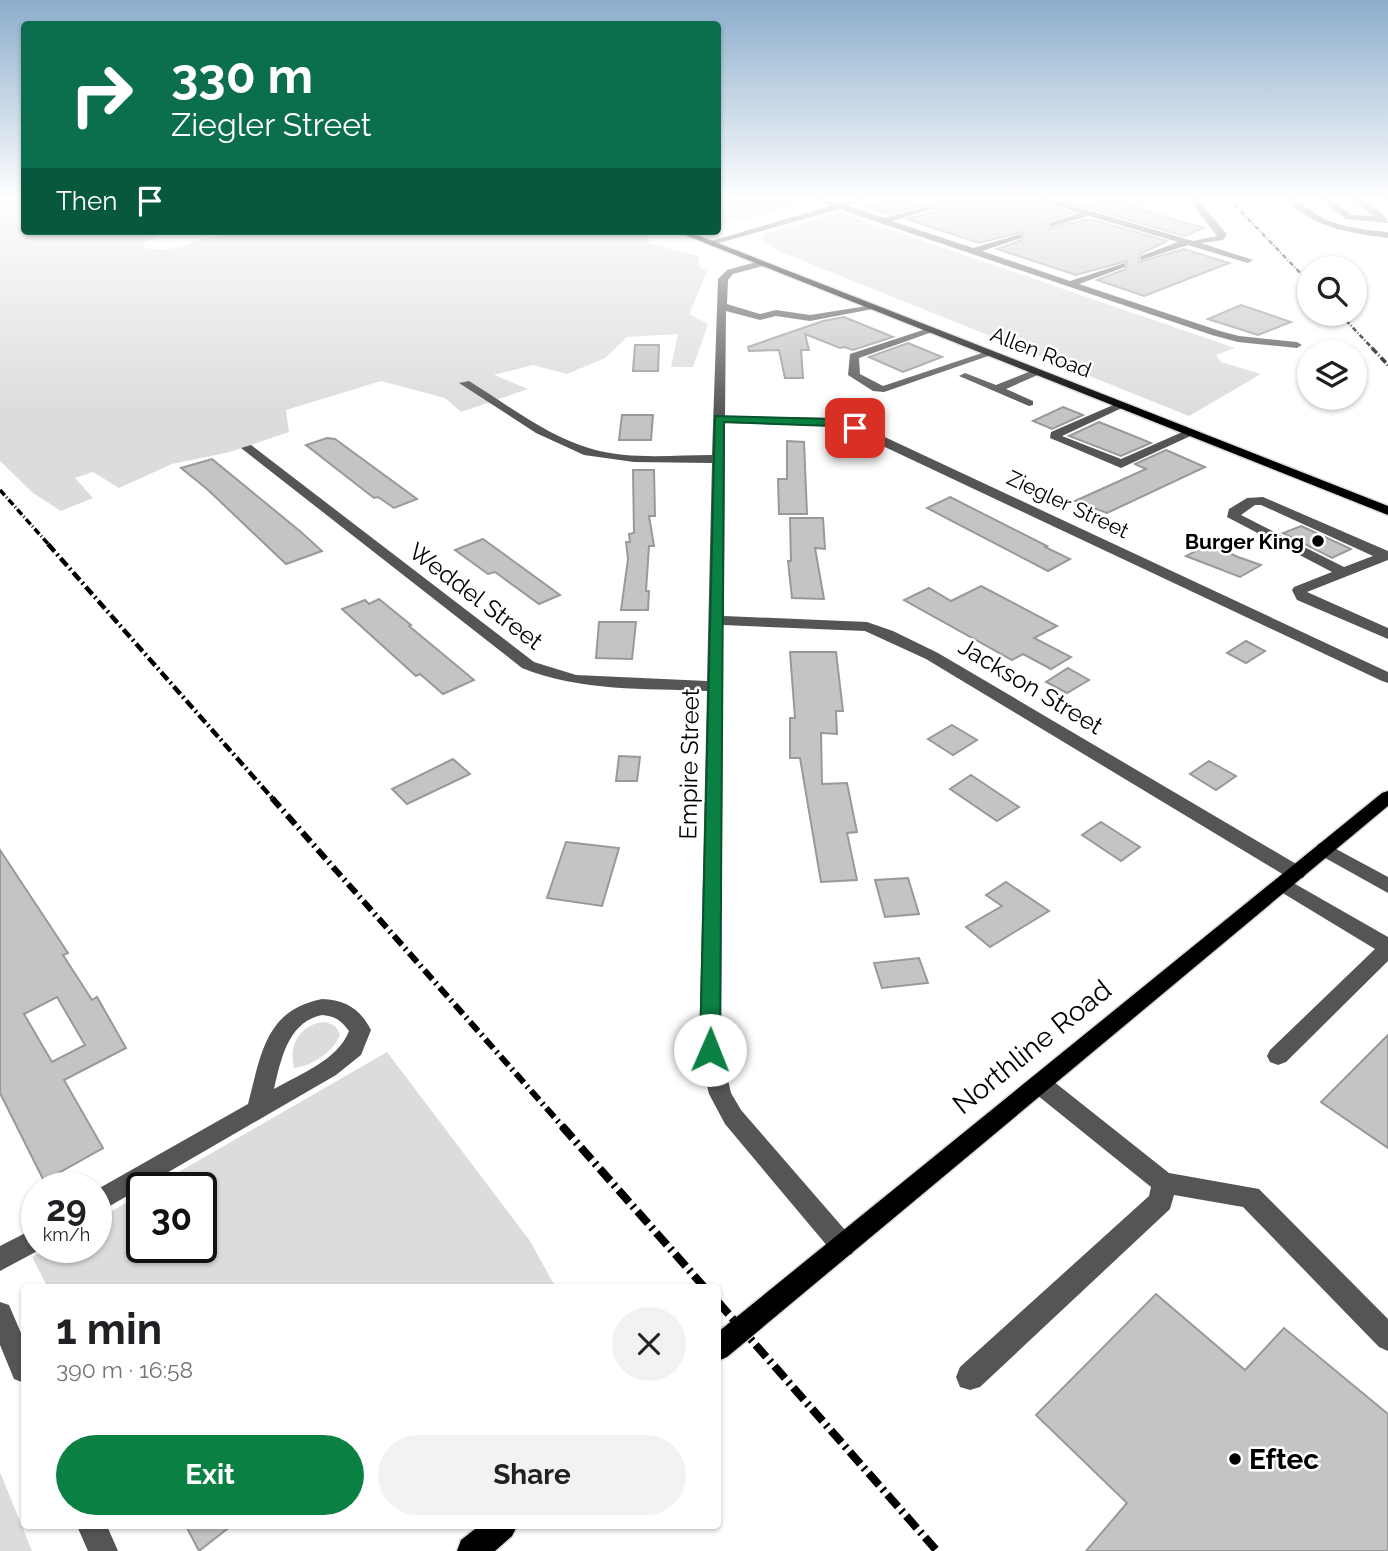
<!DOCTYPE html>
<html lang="en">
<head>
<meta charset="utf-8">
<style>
  :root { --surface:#fff; --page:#f2f2f2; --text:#202124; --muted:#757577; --accent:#0b8043 }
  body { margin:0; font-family:Raleway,sans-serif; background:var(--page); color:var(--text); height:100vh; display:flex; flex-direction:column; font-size:26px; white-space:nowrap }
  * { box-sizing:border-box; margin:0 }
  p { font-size:23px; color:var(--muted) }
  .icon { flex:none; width:38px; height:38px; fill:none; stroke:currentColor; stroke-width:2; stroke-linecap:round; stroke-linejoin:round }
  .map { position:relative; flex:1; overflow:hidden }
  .panel { position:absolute; left:21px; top:1284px; width:700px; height:245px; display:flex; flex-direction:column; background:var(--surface); border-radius:7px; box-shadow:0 2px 5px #0004 }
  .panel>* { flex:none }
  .banner { position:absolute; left:21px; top:21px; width:700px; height:214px; border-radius:7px; box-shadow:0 2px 5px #0004; background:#0b6e4f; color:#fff; overflow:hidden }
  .buttons { position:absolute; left:1297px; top:256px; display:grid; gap:14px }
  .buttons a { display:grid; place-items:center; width:70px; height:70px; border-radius:50%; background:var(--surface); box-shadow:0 2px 5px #0004; font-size:35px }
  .speed { position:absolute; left:21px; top:1172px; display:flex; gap:14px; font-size:35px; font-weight:700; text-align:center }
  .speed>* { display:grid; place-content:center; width:91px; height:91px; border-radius:50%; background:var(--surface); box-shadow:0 2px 5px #0004; line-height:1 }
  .speed small { font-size:18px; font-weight:400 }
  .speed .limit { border:4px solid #111; border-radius:10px; background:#fff; color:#111 }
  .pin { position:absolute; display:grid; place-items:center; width:60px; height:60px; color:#fff; margin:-30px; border-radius:14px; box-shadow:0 4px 10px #0006 }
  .me { position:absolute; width:77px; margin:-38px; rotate:1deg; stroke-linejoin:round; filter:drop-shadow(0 0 5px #0008) }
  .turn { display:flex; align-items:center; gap:24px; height:147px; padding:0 35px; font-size:32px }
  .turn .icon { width:91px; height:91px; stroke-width:2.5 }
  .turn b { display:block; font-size:49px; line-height:60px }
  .then { display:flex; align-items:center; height:66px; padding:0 35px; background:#0003; gap:14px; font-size:26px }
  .round { display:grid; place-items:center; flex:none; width:74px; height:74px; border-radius:37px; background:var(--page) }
  .head { display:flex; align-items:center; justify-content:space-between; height:119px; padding:0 35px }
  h1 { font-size:42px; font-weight:700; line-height:52px }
  .cta { display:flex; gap:14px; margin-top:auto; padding:14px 35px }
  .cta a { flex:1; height:80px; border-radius:42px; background:var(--accent); color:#fff; font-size:28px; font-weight:700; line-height:80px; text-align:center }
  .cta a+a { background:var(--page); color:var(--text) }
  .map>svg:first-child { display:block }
</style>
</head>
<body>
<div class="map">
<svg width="1388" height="1551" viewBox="0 0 1388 1551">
  <rect width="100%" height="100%" fill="#fff"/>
  <!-- green -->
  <g fill="#dcdcdc">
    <path d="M0 197H24V231H155L161 234 143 243 144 248 162 250 182 247 194 241 242 231H646L650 232 648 243 698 256 700 269H708L689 314 708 324 693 367H671L678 334 627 337 605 358 567 374 533 365 494 375 528 389 461 412 445 398 381 381 286 410 289 432 230 452 172 464 119 488 93 472 75 478 93 498 61 511 33 493 0 461Z"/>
    <path d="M718 197H775L797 204 718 226Z"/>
    <path d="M839 212 1235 348 1216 355 1221 362 1261 374 1189 416 779 251 762 242 764 234Z"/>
    <path d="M326 1022 335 1026 340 1034C335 1051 312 1066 294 1068 288 1044 301 1023 326 1022Z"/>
    <path d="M387 1052 530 1241 556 1288H48L32 1257 48 1248H96V1220L142 1194V1248H201V1188H151Z"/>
    <path d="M0 1472 32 1551H0Z"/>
  </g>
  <!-- building -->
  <g fill="#c4c4c4" stroke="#999" stroke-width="2" fill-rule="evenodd">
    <path d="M897 197H953L958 202 967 197H1026L1071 213 1049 221 1048 229 1089 219 1167 241 1140 254 1139 262 1184 249 1229 263 1144 296 1097 280 1126 269 1127 261 1076 275 997 249 1022 240 1023 232 979 243 907 219 934 212 935 203 890 214 866 206Z"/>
    <path d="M1051 197H1149L1150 201 1131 207 1204 228 1184 236Z"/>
    <path d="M1241 305 1291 322 1258 335 1208 319Z"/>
    <path d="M844 317 893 337 853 350 844 347 840 348 805 334 809 350H801L803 378H785L779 350 749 351 748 347 823 321Z"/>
    <path d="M908 343 942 357 903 372 869 357Z"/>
    <path d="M635 345H659L658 371H633Z"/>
    <path d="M1063 407 1083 415 1052 429 1033 421Z"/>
    <path d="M622 415H653L651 440H619Z"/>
    <path d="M1099 422 1151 443 1121 456 1069 436Z"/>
    <path d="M327 438 335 439 417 499 394 508 378 497 374 498 306 445Z"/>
    <path d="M787 441 804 442 807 514H779L778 479H787Z"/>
    <path d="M1166 450 1205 467 1107 513 1075 501 1146 469 1135 464Z"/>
    <path d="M212 459 301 532 322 551 286 564 207 489 181 468Z"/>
    <path d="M633 470H654L655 516H649L654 546H649L646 591H649L648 610H621L628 559 626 542H630L629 534 634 533Z"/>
    <path d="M950 497 1047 546 1045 547 1070 559 1048 571 927 508Z"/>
    <path d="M790 518H823L825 549 815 548 824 599 792 598 788 561H791Z"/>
    <path d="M1301 526 1351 549 1332 558 1283 533Z"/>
    <path d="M483 539 523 568 560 595 539 604 495 572 488 574 455 550Z"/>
    <path d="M1209 544 1238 557 1261 565 1240 577 1186 556Z"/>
    <path d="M981 586 1057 626 1034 638 1071 657 1051 669 1023 654 1012 660 904 600 929 588 951 601Z"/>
    <path d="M379 599 411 625 409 626 474 680 443 694 420 674 416 676 342 609 365 600 369 604Z"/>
    <path d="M599 622H636L632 659 596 658Z"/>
    <path d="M1246 641 1265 651 1246 663 1227 653Z"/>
    <path d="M790 652H836L843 711H836L837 734 821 733 822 784 847 783 857 832 847 833 857 880 821 882 800 758H790V718H795Z"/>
    <path d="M1068 668 1089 680 1067 693 1046 682Z"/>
    <path d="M952 725 977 740 953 755 928 739Z"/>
    <path d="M619 756 640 757 637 781H616Z"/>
    <path d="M453 759 470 774 407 804 392 789Z"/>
    <path d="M1209 761 1236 776 1216 790 1190 774Z"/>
    <path d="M971 775 1019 807 997 821 950 789Z"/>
    <path d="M1101 822 1140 847 1121 861 1082 835Z"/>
    <path d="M566 842 619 848 602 906 547 898Z"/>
    <path d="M0 850 68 953 63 955 92 1000 97 997 126 1048 64 1080 103 1148 44 1181 0 1093ZM57 997 85 1045 52 1062 24 1014Z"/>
    <path d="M908 878 919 914 885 917 875 880Z"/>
    <path d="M1006 882 1049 911 990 947 966 927 1002 906 986 895Z"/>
    <path d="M919 958 928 983 882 988 874 963Z"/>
    <path d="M1388 1035V1148L1321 1102Z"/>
    <path d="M1156 1294 1245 1370 1284 1328 1388 1414V1551H1086L1127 1503 1036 1415Z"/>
    <path d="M186 1526H231L199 1551Z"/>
  </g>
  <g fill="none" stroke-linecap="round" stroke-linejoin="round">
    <!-- major casing -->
    <g stroke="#dbdbdb" stroke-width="3">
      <g id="major">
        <path d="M675 231H687L1388 506V515Z"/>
        <path d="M1388 791V806L727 1357 718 1361V1332L1382 793Z"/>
        <path d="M479 1526H517L512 1536 495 1551H457L461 1540Z"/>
      </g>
    </g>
    <!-- minor -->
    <g fill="#555" fill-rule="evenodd">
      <path d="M808 197C819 197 831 204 841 203 853 202 863 197 875 197L848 206 884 218 933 205V209L892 221 973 248 1021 234V238L982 251 1070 281 1125 263V267L1079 284 1220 331 1239 336 1297 342 1302 345 1297 348 1238 342 1212 335 839 209 712 245 704 243 830 206Z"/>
      <path d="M965 197 959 200 955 198 956 197Z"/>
      <path d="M1029 197H1042L1193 241 1217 236 1187 197H1195L1227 234 1223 240 1201 243 1253 260 1248 263 1188 245 1141 260V256L1178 242 1089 216 1050 227V223L1080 213Z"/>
      <path d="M1283 197C1298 197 1312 214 1327 220 1346 228 1367 230 1388 232V238C1349 233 1311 227 1283 197Z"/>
      <path d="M1319 197H1328L1351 215 1373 216 1357 203 1343 197C1359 197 1383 207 1388 223L1346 219Z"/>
      <path d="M760 261 763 262V266L733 274 728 280 727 304 760 314 776 310 810 315 873 305 878 308 810 321 776 316 760 320 726 311 725 416 832 418 859 425 1388 672V683L1382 681 851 431 832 426 725 423 724 616 867 622 893 631 938 653 1303 868 1306 873 1303 878H1289L926 659 865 631 723 625 721 1050 731 1093 741 1110 852 1238 855 1246 852 1254 843 1257 834 1254 725 1124 709 1094 699 1050 707 691C645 688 581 692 522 668L241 448 251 445 534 662 576 675 707 681 712 463 634 462 584 455 536 433 459 383 469 381C508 405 548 437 592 449 630 460 673 455 712 455L718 279 727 270Z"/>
      <path d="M926 329 935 331 859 358 860 374 883 386 985 352 994 354 884 392 873 391 848 375 850 354Z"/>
      <path d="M1036 369 1042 372 1040 374 1006 389 1033 401V405L1029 406 959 376 965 373 996 385Z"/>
      <path d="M1120 402 1126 405 1124 407 1062 436 1121 459 1187 430 1197 433 1121 468 1050 438 1051 432Z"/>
      <path d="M1263 497 1388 551V560L1307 592 1388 628V639L1297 600 1292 590 1294 587 1332 572 1227 517 1229 509 1247 498ZM1255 505H1261L1373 556 1344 567 1241 515Z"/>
      <path d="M1325 843 1388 877V893L1318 854 1316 849 1318 844Z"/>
      <path d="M1283 877 1388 937V961L1286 1062 1278 1065 1270 1062 1267 1056 1270 1050 1375 949 1276 889 1273 884 1276 879Z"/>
      <path d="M322 999C346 1000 360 1009 371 1030L361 1055 336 1075 96 1214V1190L248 1104C261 1055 265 1010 322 999ZM322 1015C335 1016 341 1020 349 1031 338 1060 300 1074 274 1089 281 1059 288 1022 322 1015Z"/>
      <path d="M1040 1075 1048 1077 1169 1173 1259 1189 1388 1319V1351L1379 1347 1243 1207 1174 1195 1170 1209 980 1387 970 1390 960 1387 956 1377 960 1367 1149 1196 1151 1187 1032 1091 1029 1084 1032 1077Z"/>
      <path d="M37 1227V1248H43L0 1271V1246Z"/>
      <path d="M0 1302 9 1305 24 1340V1383L14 1379 0 1345Z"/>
      <path d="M77 1526H107L118 1551H88Z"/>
    </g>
    <!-- major -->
    <use href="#major" fill="#000" fill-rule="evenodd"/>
    <!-- rail-far4 -->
    <g stroke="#000" stroke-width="2.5" stroke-dasharray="5 2 1 2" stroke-linecap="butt">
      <path d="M1227 197 1309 282"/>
      <path d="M1339 313 1374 350"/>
    </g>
    <!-- rail-far3 -->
    <g stroke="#000" stroke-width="3.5" stroke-dasharray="7 2.5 1 2.5" stroke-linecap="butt">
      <path d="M1372 348 1388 365"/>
      <path d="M0 490 50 546"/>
    </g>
    <!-- rail-far2 -->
    <path stroke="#000" stroke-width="4.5" stroke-dasharray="10 3.5 2 3.5" stroke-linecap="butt" d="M48 544 274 800"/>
    <!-- rail-far1 -->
    <path stroke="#000" stroke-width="6" stroke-dasharray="12 4.5 2 4.5" stroke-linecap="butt" d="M272 798 564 1128"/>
    <!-- rail -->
    <g stroke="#000" stroke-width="8" stroke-dasharray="16 5 2.5 5" stroke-linecap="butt">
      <path d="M562 1126 705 1288"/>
      <path d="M718 1302 937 1551"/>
    </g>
  </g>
  <!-- sky -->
  <linearGradient id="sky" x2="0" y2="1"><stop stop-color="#8cadcc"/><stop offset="0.48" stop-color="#fff"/><stop offset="1" stop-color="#fff" stop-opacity="0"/></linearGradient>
  <rect width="1388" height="414" fill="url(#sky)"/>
  <!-- route -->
  <path fill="#0b8043" stroke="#07532c" stroke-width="2" d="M715 416 832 419 861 428 855 431 832 426 724 422 720 1050 717 1056 710 1058 703 1056 700 1050Z"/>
  <!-- markers -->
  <g fill="#000" stroke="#fff" stroke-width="2.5">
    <circle cx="1318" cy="541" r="7"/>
    <circle cx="1235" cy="1459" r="7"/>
  </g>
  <g text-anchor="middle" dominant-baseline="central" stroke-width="5" stroke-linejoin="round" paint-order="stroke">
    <!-- far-street labels -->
    <g font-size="21" fill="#000" stroke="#fff">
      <text transform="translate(1041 352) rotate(21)">Allen Road</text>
      <text transform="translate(1068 504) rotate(25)">Ziegler Street</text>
    </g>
    <!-- far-poi labels -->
    <g font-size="21" font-weight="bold" fill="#000" stroke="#fff" text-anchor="end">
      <text x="1304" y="541">Burger King</text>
    </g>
    <!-- street labels -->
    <g font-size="24" fill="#000" stroke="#fff">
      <text transform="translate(476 596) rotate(37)">Weddel Street</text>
      <text transform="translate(1031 686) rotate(31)">Jackson Street</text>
      <text transform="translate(689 764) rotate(-89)">Empire Street</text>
    </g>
    <!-- near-street labels -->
    <g font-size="28" fill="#000" stroke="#fff">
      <text transform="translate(1032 1047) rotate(-39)">Northline Road</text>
    </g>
    <!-- near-poi labels -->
    <g font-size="28" font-weight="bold" fill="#000" stroke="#fff" text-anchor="start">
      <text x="1249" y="1459">Eftec</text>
    </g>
  </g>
</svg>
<div class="buttons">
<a><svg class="icon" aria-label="search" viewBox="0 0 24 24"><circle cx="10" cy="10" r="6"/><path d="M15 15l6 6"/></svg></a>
<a><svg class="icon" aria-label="layers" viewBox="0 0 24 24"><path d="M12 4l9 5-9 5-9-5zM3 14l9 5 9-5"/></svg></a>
</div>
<div class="speed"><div>29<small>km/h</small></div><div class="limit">30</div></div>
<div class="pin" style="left:855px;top:428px;background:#d93025"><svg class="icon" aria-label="arrive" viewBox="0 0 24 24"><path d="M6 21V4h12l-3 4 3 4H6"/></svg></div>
<svg class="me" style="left:710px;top:1050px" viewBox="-20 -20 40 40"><circle r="19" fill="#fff"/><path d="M0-13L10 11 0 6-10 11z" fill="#0b8043"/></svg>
<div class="banner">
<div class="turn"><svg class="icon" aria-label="right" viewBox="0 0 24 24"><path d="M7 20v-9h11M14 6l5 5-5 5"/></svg><div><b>330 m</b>Ziegler Street</div></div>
<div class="then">Then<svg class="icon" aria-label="arrive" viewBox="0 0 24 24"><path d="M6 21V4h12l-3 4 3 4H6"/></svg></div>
</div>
<section class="panel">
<div class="head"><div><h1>1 min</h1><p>390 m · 16:58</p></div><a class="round"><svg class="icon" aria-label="close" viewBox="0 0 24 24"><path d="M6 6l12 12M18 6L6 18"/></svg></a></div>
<div class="cta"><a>Exit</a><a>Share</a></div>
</section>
</div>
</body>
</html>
